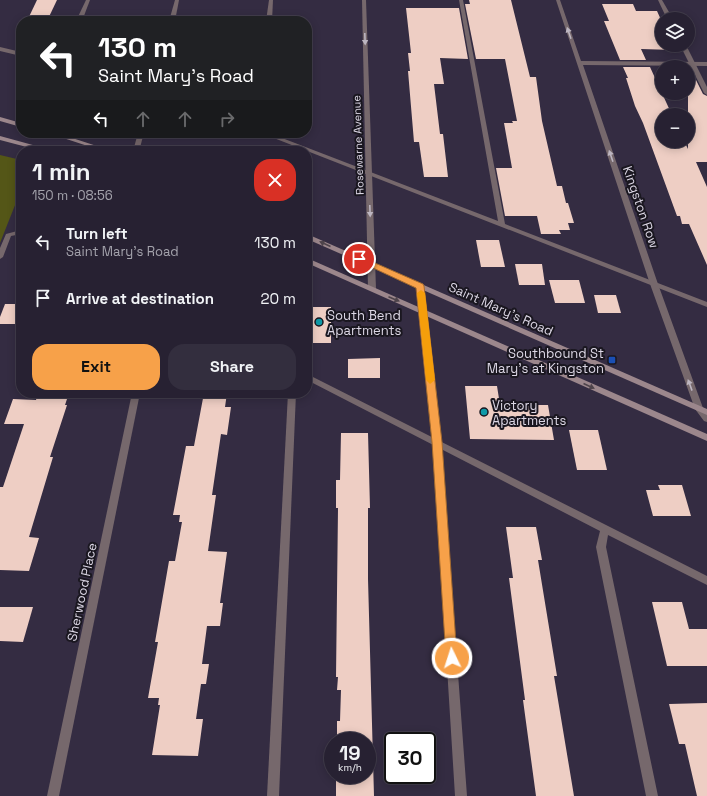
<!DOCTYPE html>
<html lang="en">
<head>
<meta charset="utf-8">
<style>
  :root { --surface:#272132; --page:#332e3e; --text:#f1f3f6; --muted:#a4a3ac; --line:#433e4d; --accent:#f7a149 }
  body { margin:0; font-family:"Space Grotesk",sans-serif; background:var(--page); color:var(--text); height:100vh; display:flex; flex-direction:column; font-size:15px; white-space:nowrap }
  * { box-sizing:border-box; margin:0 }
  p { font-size:13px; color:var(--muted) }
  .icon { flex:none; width:22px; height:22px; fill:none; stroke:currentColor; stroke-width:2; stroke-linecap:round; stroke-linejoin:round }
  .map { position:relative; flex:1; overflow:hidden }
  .panel { position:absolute; left:16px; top:146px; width:296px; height:252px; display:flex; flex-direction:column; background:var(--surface); border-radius:16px; box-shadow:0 2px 10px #0003,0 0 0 1px var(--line) }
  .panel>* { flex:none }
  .banner { position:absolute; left:16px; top:16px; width:296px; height:122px; border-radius:16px; box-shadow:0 2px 10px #0003,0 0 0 1px var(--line); background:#202124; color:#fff; overflow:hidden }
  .fabs { position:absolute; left:655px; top:12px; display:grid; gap:8px }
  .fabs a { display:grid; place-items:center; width:40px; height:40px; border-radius:50%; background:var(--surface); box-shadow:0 2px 10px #0003,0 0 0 1px var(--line); font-size:20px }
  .speed { position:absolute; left:324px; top:732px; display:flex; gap:8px; font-size:20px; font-weight:700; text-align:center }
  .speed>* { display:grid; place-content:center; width:52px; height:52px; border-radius:50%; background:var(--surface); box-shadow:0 2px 10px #0003,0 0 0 1px var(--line); line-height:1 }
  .speed small { font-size:10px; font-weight:400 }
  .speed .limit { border:2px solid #111; border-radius:6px; background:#fff; color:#111 }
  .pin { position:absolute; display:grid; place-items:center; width:34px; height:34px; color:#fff; margin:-17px; border:2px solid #fff; border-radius:50%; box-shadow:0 1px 4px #0007 }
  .me { position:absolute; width:44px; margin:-22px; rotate:356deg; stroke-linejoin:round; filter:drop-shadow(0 0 3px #0008) }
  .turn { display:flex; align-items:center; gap:14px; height:84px; padding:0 16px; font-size:18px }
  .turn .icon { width:52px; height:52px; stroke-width:2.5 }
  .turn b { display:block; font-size:28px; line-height:34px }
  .lanes { display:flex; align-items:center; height:38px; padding:0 16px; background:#0003; justify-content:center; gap:20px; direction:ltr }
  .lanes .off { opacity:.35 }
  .round { display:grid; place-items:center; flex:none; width:42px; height:42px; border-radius:16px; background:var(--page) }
  .head { display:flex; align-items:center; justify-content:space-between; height:68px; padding:0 16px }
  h1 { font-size:24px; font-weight:600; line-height:30px }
  .primary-button { display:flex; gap:8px; margin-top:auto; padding:8px 16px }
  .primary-button a { flex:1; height:46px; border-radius:16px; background:var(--accent); color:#111; font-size:16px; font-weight:600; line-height:46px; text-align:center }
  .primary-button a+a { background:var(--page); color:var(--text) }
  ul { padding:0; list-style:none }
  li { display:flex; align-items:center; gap:12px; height:56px; padding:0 16px }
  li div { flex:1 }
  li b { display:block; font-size:15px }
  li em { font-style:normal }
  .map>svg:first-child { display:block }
</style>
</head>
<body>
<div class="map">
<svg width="707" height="796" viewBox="0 0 707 796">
  <rect width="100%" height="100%" fill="#342c42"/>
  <!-- green -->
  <path fill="#545617" d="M0 155 21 160V190L0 243Z"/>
  <!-- building -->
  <g fill="#eecec4">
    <path d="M37 0H57L47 21H27Z"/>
    <path d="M469 0H511L530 77H536L542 121 557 186H562L566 203H568L574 223H568L570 230H559L561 234H541L537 216H505L496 168H512L504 123H513L512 121H517L505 59H476L465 4H470Z"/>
    <path d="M602 4H633L636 11H657L662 22V45H672L674 50 641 49 646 60H620L604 21H609Z"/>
    <path d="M406 8H459L468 59 440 58 444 84H434L440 134H443L448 177H424L419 142H414L408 71H410L408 53H411Z"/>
    <path d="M623 67H650L672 115H662V141H684L688 149V80H696L703 94 707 96V162H696L707 187V265L689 224H682L680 216H677L643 123 635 106 626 78H628Z"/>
    <path d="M476 240H499L505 267H481Z"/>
    <path d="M515 264H542L545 285H519Z"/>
    <path d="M549 280H579L585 303H555Z"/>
    <path d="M594 295H616L621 313H598Z"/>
    <path d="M5 304H21V324H0V317Z"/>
    <path d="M307 307H331V343H312V338H307Z"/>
    <path d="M380 358V378H348V359Z"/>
    <path d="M465 386H497L500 405H548L554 440 470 439Z"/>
    <path d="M38 393H69L65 405H67L50 457H53L29 537 39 538 29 571 0 570V487H3L24 424H4L13 399 36 400Z"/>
    <path d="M204 393H227L225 407H231L227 435 221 434 212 495H216L208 551 227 552 220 603H223L220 626H207L202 664H209L206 684H201L196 719H203L198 756 152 755 160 705H158L159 698H148L158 642H155L169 561H175L182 522H179L180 515H173L186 446H194Z"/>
    <path d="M569 430H598L607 470H577Z"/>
    <path d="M341 433H368L370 508H368V579L374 796H336V775H367V741H337V721H340L341 690H337L338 677H336L338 508H336V480H340Z"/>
    <path d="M658 485H682L691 516H653L646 490H660Z"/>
    <path d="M506 527H536L542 560H538L557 676H554L574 796H536L523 700H525L509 578H513Z"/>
    <path d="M652 602H682L689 629H707V666H667Z"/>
    <path d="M0 607H33L23 642 0 641Z"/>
    <path d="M707 703V796H697L685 744H679L669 704Z"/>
  </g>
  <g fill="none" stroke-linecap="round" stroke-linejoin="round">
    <!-- lane -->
    <g fill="#76686c" fill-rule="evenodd">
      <path d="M86 0H90L82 21H76Z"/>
      <path d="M269 0H273L272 21H266Z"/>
      <path d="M459 0H463L505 224 707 302V307L261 133H269L498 221Z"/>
      <path d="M658 0H662L673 19H667Z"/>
      <path d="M680 45H686L707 87V95L704 93Z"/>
      <path d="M0 47 21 52V56L0 51Z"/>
      <path d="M21 230V234L11 236 3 257 0 259V248L6 234Z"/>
      <path d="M307 374 707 576V585L608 535 606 547 658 796H646L596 547 600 531 307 380Z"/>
      <path d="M288 393H296L279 796H267Z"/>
    </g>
    <!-- street -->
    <g fill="#76686c" fill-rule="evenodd">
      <path d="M175 0H179L175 21H169Z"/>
      <path d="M362 0H366L376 289 372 291 368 289Z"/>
      <path d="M556 0H560L581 61 707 62V66L583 65 658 284 703 408 707 413V422L704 421 695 409 650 284Z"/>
      <path d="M138 133H144L139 151H133Z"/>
      <path d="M417 284H423L424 286 441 442 467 796H455L433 442 416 286Z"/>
      <path d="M132 393H140L59 796H47Z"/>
    </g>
    <!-- secondary -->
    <g fill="#9c878c" fill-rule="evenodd">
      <path d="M0 117 21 123V127L0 121Z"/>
      <path d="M48 133H57L112 151H103Z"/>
      <path d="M0 136 51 150 52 151H42L0 140Z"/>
      <path d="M307 234 707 409V415L307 239Z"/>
      <path d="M307 258 707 434V441L307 263Z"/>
    </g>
  </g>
  <!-- one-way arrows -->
  <defs><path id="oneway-solid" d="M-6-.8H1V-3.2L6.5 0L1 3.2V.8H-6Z"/></defs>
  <g fill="#bdb6c1">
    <use href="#oneway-solid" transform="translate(569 33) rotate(-109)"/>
    <use href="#oneway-solid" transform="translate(365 39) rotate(88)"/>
    <use href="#oneway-solid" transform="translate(611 156) rotate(-109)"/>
    <use href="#oneway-solid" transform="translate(370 211) rotate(88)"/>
    <use href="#oneway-solid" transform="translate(690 385) rotate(-110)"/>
  </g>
  <g fill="#4e444b">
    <use href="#oneway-solid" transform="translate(325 244) rotate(-156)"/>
    <use href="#oneway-solid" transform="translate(394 299) rotate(23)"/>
    <use href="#oneway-solid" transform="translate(589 386) rotate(24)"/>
  </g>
  <!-- route -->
  <path fill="#f7a149" stroke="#a1692f" d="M359 256 423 284 424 286 442 442 457 658 456 661 452 663 448 661 446 658 432 442 416 288 356 260 355 259Z"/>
  <!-- slow -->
  <path fill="#f59e0b" d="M421 290 425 293 435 380 430 384 426 380 417 293Z"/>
  <!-- markers -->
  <g fill="#0f9aa8" stroke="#1a1720" stroke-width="1.5">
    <circle cx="319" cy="322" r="4"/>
    <circle cx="484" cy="412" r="4"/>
  </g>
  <rect fill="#1a4fb4" stroke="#1a1720" stroke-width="1.5" x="608" y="356" width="8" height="8" rx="2"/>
  <g text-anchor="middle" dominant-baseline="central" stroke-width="4" stroke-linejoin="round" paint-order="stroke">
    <!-- far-street labels -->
    <g font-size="11" fill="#dcd7e5" stroke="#1a1720">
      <text transform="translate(358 145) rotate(-92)">Rosewarne Avenue</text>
    </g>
    <!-- street labels -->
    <g font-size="13" fill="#dcd7e5" stroke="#1a1720">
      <text transform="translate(641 207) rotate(71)">Kingston Row</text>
      <text transform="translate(501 309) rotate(24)">Saint Mary's Road</text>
      <text transform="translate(82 592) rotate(-78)">Sherwood Place</text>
    </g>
    <!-- poi labels -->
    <g font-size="13" fill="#dcd7e5" stroke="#1a1720" text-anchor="start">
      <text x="327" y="315">South Bend<tspan x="327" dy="15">Apartments</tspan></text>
      <text x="604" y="353" text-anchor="end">Southbound St<tspan x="604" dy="15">Mary's at Kingston</tspan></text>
      <text x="492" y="405">Victory<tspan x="492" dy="15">Apartments</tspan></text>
    </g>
  </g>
</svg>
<div class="fabs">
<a><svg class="icon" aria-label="layers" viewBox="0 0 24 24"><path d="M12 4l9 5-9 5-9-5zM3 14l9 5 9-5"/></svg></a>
<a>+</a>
<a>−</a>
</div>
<div class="speed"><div>19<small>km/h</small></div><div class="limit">30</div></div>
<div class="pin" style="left:359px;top:259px;background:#d93025"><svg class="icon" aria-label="arrive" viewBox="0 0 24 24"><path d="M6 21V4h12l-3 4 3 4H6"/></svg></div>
<svg class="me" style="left:452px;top:658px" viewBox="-20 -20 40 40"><circle r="17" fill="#f7a149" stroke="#fff" stroke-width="3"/><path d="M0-11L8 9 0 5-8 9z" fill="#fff"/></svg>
<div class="banner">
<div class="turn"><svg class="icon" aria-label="left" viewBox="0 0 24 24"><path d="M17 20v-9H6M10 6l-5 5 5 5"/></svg><div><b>130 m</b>Saint Mary's Road</div></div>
<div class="lanes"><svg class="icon" aria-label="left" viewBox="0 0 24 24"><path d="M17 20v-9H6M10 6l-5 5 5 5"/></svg><svg class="icon off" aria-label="ahead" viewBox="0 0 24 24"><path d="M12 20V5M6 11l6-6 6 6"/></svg><svg class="icon off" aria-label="ahead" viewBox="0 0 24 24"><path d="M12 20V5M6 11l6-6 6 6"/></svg><svg class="icon off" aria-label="right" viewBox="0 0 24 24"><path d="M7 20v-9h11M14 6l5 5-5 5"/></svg></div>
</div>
<section class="panel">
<div class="head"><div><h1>1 min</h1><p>150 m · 08:56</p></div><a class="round" style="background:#d93025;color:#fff"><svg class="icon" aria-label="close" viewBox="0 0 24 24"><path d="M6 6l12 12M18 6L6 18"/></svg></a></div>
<ul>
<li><svg class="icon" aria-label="left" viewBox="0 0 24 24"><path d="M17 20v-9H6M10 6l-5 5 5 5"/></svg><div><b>Turn left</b><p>Saint Mary's Road</p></div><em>130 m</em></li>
<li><svg class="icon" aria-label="arrive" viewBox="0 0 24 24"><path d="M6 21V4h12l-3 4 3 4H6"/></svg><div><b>Arrive at destination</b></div><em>20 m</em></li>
</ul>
<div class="primary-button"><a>Exit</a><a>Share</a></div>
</section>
</div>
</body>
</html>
